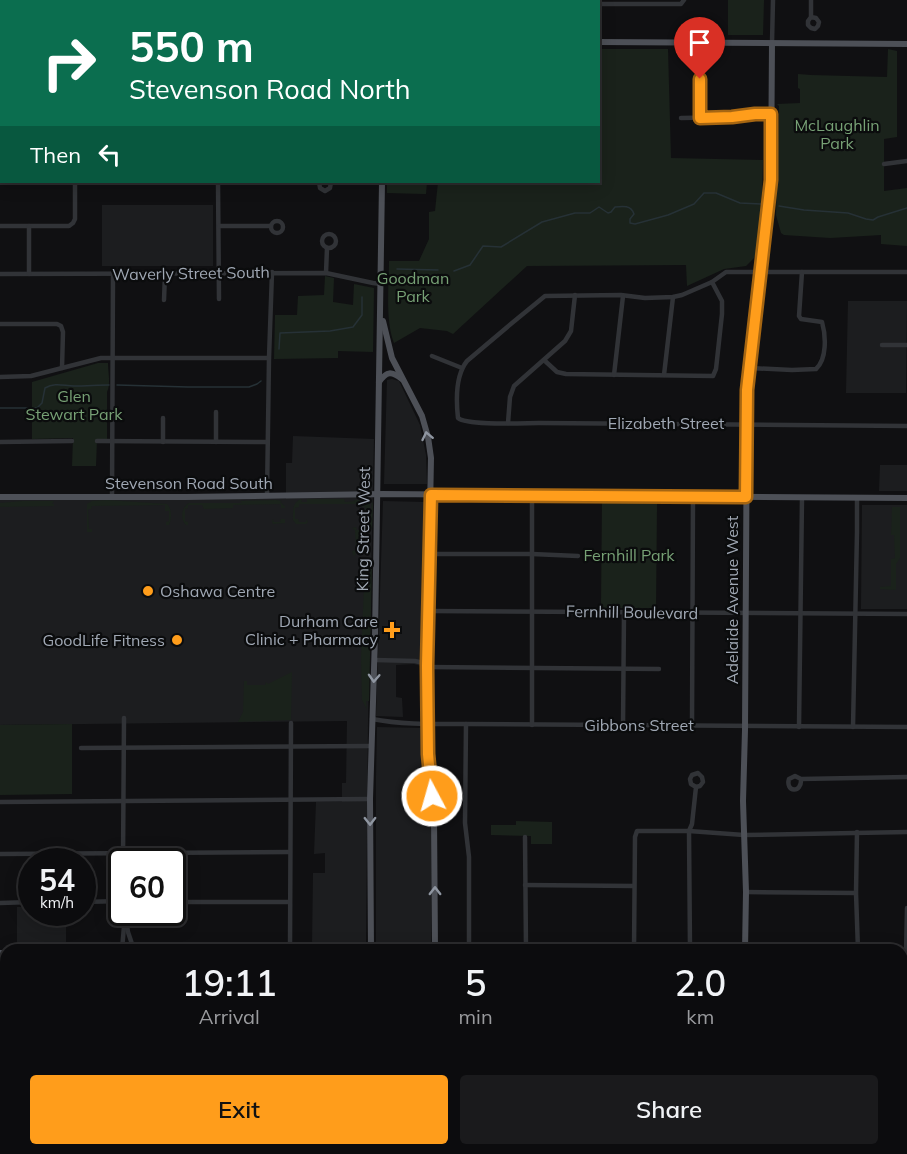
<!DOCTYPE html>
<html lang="en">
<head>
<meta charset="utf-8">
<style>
  :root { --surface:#0c0c0e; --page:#1a1a1c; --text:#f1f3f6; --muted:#9a9b9e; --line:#2c2c2e; --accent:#ff9d1b }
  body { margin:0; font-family:Mulish,sans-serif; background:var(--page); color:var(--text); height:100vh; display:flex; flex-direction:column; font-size:22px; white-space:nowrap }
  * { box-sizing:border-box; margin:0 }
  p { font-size:20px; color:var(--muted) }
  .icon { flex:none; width:33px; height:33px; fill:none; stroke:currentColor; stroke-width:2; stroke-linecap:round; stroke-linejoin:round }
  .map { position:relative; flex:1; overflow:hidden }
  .drawer { position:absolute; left:0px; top:944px; width:908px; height:212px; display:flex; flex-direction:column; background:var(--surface); border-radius:18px 18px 0 0; box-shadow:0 3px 15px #0003,0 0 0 2px var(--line) }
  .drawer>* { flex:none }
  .hud { position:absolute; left:0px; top:0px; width:600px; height:183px; box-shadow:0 3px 15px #0003,0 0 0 2px var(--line); background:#0b6e4f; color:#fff; overflow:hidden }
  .speed { position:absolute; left:18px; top:848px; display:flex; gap:12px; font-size:30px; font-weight:700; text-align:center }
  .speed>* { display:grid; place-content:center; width:78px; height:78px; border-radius:50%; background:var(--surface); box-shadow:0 3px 15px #0003,0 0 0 2px var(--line); line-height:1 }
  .speed small { font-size:15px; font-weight:400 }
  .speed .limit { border:3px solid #111; border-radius:9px; background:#fff; color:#111 }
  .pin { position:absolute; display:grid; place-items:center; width:51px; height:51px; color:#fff; margin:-62px -26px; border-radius:50% 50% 50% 0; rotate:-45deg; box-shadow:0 0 6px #0007 }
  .pin .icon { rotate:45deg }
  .me { position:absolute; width:66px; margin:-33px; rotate:354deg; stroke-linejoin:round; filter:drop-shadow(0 0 4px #0008) }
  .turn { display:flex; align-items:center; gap:21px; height:126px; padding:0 30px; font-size:27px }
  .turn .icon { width:78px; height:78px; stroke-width:2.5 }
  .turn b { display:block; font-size:42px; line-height:51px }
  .then { display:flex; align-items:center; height:57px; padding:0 30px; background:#0003; gap:12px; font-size:22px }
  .eta { display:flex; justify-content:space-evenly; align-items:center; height:102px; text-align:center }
  .eta b { font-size:36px; font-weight:600; line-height:42px }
  .action { display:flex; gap:12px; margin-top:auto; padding:12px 30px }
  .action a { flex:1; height:69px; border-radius:6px; background:var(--accent); color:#111; font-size:24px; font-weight:600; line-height:69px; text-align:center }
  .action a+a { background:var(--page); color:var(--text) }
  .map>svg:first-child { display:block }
</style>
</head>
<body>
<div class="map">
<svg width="907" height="1154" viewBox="0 0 907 1154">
  <rect width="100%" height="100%" fill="#101012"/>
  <!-- built -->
  <g fill="#1c1d1f">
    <rect x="102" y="205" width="111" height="61"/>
    <path d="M848 301H907L906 393H846Z"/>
    <path d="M392 379 399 381 420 425 426 455 427 484H384L387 380Z"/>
    <path d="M293 436 374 439 368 721 366 944 312 945 313 873H325V853L314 854 316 802H342V783H346L347 721 0 725V500L286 499V463H292Z"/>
    <path d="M880 465H907V491H879Z"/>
    <path d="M383 501 425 502 421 666 414 664 396 665V697L402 698 403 717 376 716Z"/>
    <path d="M862 505H907V609H861Z"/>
    <path d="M377 727 423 728 425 785 432 838 431 947 376 945V777Z"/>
    <path d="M17 907H31L32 912H66V947L17 948Z"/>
    <rect x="145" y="1149" width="220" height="5"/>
    <rect x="432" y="1149" width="69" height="5"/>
  </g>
  <!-- green -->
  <g fill="#1a221b">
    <path d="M728 0H764L763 35H728Z"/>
    <path d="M599 49H668L671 158 763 160 762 194 757 251 754 258 746 266 724 269 687 286 686 265 527 266 453 334 447 331 420 328 394 343C385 320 389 286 389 261H419L429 239V212L435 211 438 182H598Z"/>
    <path d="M888 49 897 51V137L884 139V191L907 188V246L881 244V235L830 238 784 235 781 233 776 215 779 106 777 104 800 103V89L798 88V74L811 75 887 77Z"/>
    <path d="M387 182H427L426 194 387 193Z"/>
    <path d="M325 276 334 278 333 302 353 305 354 284 374 288 373 352 338 351V358L274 359 275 315H297L298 296 324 295Z"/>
    <path d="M98 363H108C108 372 111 385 107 392V439H97L96 466H72L73 438 32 439V382Z"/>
    <path d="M301 499 302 502H307V499H344L345 502 355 501 353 500H370V522L372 501 373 505 372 529 358 541 355 556 353 555 352 551 356 550 355 530 352 528 356 527 357 530H362V527H365V507H362L361 504H299V507L295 508V519H298L299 522H306V519L308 522 306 524H296L293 520C293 510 292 503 301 499Z"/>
    <path d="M107 500 167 504C172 509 172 519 169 525H166V522L169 521V511H165V505L92 506 91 509H88L89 529H92V532H87V504L92 501Z"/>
    <path d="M276 500 282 501 280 502 285 506V523L273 524 272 522 273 519 274 522H280L281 519H285V508H281V504L233 505V508L204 509 202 505H188V508L185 509V521L188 522V525H186C180 520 181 507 189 503H242L240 501Z"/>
    <path d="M22 501H54L52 504H54V506L0 507V503Z"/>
    <path d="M602 502 657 503 656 608H601Z"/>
    <path d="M892 507H900V558L896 564V590L880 589V587L891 586V559L895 558 894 535H891Z"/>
    <path d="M365 560H369V564H372L369 701H366L367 710 362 700 361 659Z"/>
    <path d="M292 672 291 720 238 722 243 712 244 681H247V685H265L266 682 268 684Z"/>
    <path d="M72 724V794L0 795V725Z"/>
    <path d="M516 821 552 822V844H531V836L491 835V825H516Z"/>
    <path d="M902 954 907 957V1082L905 1069 902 1062Z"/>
    <path d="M19 1149H136V1154H18Z"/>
    <rect x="513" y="1149" width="228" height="5"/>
  </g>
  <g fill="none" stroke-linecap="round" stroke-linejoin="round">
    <!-- stream -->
    <g stroke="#263136" stroke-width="1.5">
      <path d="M779 206 804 210 848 213 866 219 873 220 878 217 907 208"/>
      <path d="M397 269 438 270"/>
      <path d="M454 271 470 265 483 246 501 247 542 222 575 213H590L599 207 608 213 611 212 615 207C623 206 631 205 634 214L630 219V223L635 224 668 215 694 204 704 193H716L740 203 761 204"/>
      <path d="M279 349 280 333 330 331 353 327 362 315V297"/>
      <path d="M117 385 188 387H249L257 384 261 381"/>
      <path d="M0 408H37L42 403 45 388C55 382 64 386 74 386 86 386 98 385 109 385"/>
    </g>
    <!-- minor -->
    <g stroke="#313337" stroke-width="4.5">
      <path d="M0 0 30 1"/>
      <path d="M158 0V2"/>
      <path d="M203 0V2"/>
      <path d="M505 0 509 2"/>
      <path d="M246 2 250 0"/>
      <path d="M295 2V0"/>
      <path d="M575 2V0"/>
      <path d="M598 4H681L684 0"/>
      <path d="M811 17 816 18 819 22 818 26 815 29 811 28 808 25V21L811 17V0"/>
      <path d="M772 43 773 0"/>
      <path d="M681 118 732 117 755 114H771"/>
      <path d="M700 118 701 60"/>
      <path d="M884 164 907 161"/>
      <path d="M0 182H40"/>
      <path d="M218 182 219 299"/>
      <path d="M319 182 320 188 325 191 330 188 331 182"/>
      <circle cx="277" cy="227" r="6"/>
      <path d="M0 226H69L73 223 75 219V182"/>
      <path d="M219 226H271"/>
      <circle cx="329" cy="241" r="7"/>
      <path d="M907 272H726L712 282 682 295 673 297 645 298 621 295 545 296 512 323 467 361C455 376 456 400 458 418 468 426 523 423 539 423 661 423 784 424 907 426"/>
      <path d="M326 273 327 248"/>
      <path d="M0 274 326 273 373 283 381 284"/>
      <path d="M29 274V226"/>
      <path d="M164 300 165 274"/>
      <path d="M0 324H57L61 326 63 332 62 368"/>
      <path d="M882 345H907"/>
      <path d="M432 356 462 368"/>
      <path d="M544 360 557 372 566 374 713 376 716 369 722 314V301L712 282"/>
      <path d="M750 368 792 370 816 369C827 359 826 336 822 322L801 319 799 316 802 272"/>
      <path d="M614 375 623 296"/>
      <path d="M664 375 673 297"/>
      <path d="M0 377 31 376 101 358H269"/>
      <path d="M216 412V442"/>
      <path d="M508 423 510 397 514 386 565 341 571 331 575 295"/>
      <path d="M97 441 267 442"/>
      <path d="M0 442 72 441"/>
      <path d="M163 442V418"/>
      <path d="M267 496 269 358 272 272"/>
      <path d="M112 497 113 274"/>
      <path d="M429 554H532L578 556"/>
      <path d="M428 611 907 614"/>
      <path d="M375 660 415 661 428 664"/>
      <path d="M427 667 659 669"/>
      <path d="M372 719C403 725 435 724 466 724L907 727"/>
      <path d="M466 724 465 823 469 857V950"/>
      <path d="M532 725V495"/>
      <path d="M692 725 693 496"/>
      <path d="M623 726 624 612"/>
      <path d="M799 727 802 498"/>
      <path d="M853 727 857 532V498"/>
      <path d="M81 748 372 746"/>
      <path d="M801 779C802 794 785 792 789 779L795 776 801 779 907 777"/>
      <path d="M0 802 370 799"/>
      <path d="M857 832 856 893 858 950"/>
      <path d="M525 837 526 950"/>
      <path d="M0 854 290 852"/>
      <path d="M123 861 124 718"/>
      <path d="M525 885 634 886"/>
      <path d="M746 892 856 893"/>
      <path d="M82 902 122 901"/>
      <path d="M172 902H289"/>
      <path d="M0 903 32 902"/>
      <path d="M125 912 128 932 134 950"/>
      <path d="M122 950 124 926"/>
      <path d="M290 950 291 723"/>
      <path d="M634 950 635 837 637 831H689L744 835 907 832"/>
      <path d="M690 950 689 831 692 824 696 787 691 784 690 779 692 775 698 773 702 777 703 782 700 786 696 787"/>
      <path d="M906 955 907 908"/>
      <path d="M0 1032H6"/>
      <path d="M0 1093H6"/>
      <path d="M141 1149V1154"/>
      <path d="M746 1151 756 1149"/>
      <path d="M8 1154V1149"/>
      <path d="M304 1154 306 1151 310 1149"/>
      <path d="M872 1154V1149"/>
    </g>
    <!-- major -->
    <g stroke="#4d5057" stroke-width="6">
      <path d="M385 2V0"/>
      <path d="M0 41 2 40"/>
      <path d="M598 42 907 44"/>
      <path d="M383 321 392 358 422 416 428 437 431 458 427 667 428 754 434 815 435 950"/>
      <path d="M379 382C387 371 391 371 402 379"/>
      <path d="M0 497H186L383 494 907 498"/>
      <path d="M371 950 370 799 375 637 382 182"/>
      <path d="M745 950 746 892 743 801 745 730 747 401 771 180 772 43"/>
      <path d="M0 953H6"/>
      <path d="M902 955H907"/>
      <path d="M370 1154V1149"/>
      <path d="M427 1154 428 1149"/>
      <path d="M746 1154V1149"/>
    </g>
  </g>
  <!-- one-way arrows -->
  <defs><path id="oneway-chevron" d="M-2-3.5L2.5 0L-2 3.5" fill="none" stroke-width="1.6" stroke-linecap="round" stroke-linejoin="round" transform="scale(1.5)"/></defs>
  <g stroke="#8f96a1">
    <use href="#oneway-chevron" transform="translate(427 436) rotate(-102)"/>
    <use href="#oneway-chevron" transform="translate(374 678) rotate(93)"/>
    <use href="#oneway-chevron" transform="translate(370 821) rotate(89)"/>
    <use href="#oneway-chevron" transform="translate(435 891) rotate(-90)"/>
  </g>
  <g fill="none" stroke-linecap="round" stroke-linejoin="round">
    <!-- route casing -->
    <g stroke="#a66612" stroke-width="15">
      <path id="route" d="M432 796 428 754 427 666 431 495 746 497 747 390 771 180V114H755L732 117 700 118V79"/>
    </g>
    <!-- route -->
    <use href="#route" stroke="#ff9d1b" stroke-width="10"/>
  </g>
  <!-- markers -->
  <g fill="#ff9d1b" stroke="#0b0c0d" stroke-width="2">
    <circle cx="148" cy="591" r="6"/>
    <path d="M389 621h6v6h6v6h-6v6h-6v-6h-6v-6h6z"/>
    <circle cx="177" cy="640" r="6"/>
  </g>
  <g text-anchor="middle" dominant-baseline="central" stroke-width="4.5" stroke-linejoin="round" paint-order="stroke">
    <!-- park labels -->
    <g font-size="16" fill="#77a175" stroke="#0b0c0d">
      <text x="837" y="125">McLaughlin<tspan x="837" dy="18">Park</tspan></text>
      <text x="413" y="278">Goodman<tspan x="413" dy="18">Park</tspan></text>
      <text x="74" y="396">Glen<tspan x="74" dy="18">Stewart Park</tspan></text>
      <text x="629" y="555">Fernhill Park</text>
    </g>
    <!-- street labels -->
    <g font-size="16" fill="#a0a8b4" stroke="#0b0c0d">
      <text transform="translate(191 273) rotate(-1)">Waverly Street South</text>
      <text x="666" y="423">Elizabeth Street</text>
      <text x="189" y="483">Stevenson Road South</text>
      <text transform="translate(363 529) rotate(-89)">King Street West</text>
      <text transform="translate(732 600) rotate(-90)">Adelaide Avenue West</text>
      <text transform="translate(632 612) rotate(1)">Fernhill Boulevard</text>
      <text x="639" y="725">Gibbons Street</text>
    </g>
    <!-- poi labels -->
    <g font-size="16" fill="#a0a8b4" stroke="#0b0c0d" text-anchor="end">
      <text x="160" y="591" text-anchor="start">Oshawa Centre</text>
      <text x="378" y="621">Durham Care<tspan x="378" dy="18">Clinic + Pharmacy</tspan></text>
      <text x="165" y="640">GoodLife Fitness</text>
    </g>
  </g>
</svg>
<div class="speed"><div>54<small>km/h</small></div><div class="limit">60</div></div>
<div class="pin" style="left:700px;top:79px;background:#d93025"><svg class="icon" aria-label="arrive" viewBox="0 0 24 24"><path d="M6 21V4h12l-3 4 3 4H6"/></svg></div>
<svg class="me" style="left:432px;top:796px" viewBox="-20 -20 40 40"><circle r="17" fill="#ff9d1b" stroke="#fff" stroke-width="3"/><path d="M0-11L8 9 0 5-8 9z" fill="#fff"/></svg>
<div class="hud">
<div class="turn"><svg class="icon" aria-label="right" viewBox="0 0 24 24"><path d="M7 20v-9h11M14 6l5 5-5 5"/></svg><div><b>550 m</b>Stevenson Road North</div></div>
<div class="then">Then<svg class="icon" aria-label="left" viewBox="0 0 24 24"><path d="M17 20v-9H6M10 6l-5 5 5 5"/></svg></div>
</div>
<section class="drawer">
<div class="eta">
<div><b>19:11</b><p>Arrival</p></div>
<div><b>5</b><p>min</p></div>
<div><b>2.0</b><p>km</p></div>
</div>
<div class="action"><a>Exit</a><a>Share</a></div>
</section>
</div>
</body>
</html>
